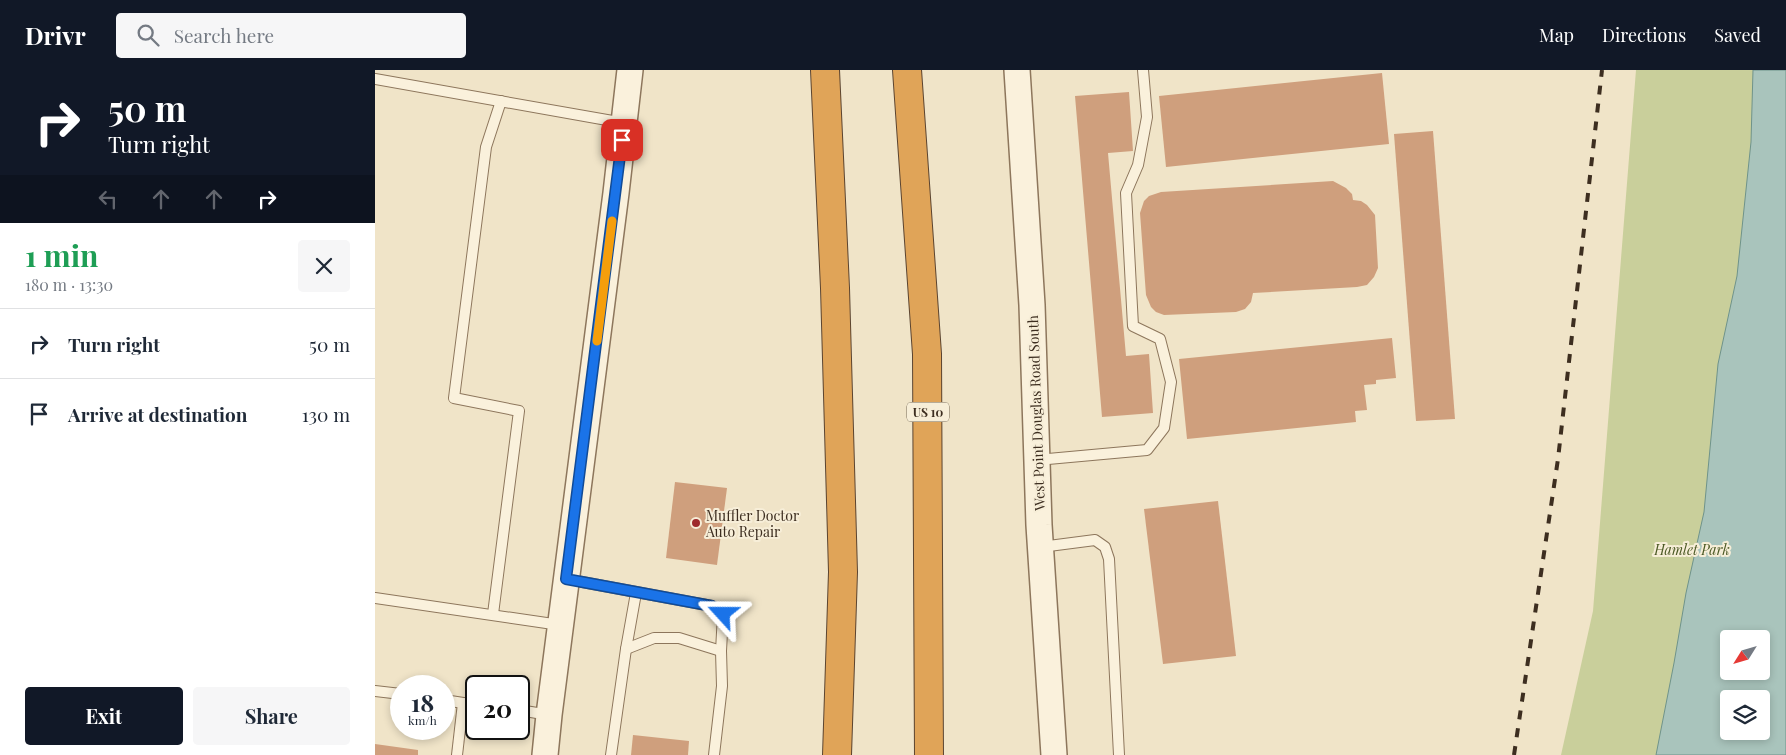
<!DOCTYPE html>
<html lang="en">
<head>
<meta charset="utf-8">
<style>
  :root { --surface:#fff; --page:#f6f6f7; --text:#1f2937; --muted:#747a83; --line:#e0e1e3; --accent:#111827 }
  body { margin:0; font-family:"Playfair Display",serif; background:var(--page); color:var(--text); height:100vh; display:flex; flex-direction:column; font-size:19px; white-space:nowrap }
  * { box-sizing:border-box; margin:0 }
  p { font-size:16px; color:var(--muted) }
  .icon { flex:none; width:28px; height:28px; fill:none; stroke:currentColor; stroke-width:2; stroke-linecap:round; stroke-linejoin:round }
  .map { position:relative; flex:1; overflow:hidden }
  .details { display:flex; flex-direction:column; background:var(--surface); width:375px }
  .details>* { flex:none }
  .hud { background:#111827; color:#fff; overflow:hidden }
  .needle { width:32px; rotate:233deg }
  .controls { position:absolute; left:1345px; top:560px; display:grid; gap:10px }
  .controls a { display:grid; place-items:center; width:50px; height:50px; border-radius:5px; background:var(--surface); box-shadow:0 2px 8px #0003; font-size:25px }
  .speed { position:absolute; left:15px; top:605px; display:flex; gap:10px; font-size:25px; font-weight:700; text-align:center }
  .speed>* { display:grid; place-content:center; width:65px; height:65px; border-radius:50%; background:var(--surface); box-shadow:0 2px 8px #0003; line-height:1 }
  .speed small { font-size:12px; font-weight:400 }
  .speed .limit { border:2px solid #111; border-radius:8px; background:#fff; color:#111 }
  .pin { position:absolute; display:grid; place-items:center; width:42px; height:42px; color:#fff; margin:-21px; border-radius:10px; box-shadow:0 2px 8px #0006 }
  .me { position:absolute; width:55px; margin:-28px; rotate:294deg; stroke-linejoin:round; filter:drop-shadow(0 0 4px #0008) }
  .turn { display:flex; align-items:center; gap:18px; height:105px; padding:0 25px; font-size:22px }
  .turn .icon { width:65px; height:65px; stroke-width:2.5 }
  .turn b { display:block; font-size:35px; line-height:42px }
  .lanes { display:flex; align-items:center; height:48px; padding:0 25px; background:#0003; justify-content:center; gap:25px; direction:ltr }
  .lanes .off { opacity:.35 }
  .round { display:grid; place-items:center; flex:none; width:52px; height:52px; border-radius:5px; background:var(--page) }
  .headline { display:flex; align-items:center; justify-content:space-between; height:85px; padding:0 25px }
  h1 { font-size:30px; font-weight:700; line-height:38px; color:#1e9e55 }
  .primary-button { display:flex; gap:10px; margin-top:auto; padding:10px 25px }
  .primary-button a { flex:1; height:58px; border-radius:5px; background:var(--accent); color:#fff; font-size:20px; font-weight:700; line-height:58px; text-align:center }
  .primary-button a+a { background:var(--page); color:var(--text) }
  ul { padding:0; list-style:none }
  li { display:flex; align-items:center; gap:15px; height:70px; padding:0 25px; border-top:1px solid var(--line) }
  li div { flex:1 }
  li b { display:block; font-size:19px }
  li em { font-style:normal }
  header { display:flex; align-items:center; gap:30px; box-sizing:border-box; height:70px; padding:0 25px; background:var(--accent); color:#fff }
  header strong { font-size:24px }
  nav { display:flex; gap:28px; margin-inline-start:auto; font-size:18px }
  .search { width:350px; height:45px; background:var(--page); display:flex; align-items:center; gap:12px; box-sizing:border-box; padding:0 18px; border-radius:5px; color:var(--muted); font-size:19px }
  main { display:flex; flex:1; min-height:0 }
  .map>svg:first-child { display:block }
</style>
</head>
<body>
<header>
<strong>Drivr</strong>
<div class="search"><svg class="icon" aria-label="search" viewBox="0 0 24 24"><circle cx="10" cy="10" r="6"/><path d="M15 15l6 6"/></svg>Search here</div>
<nav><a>Map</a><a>Directions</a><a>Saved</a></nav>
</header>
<main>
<section class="details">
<div class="hud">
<div class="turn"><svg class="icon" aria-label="right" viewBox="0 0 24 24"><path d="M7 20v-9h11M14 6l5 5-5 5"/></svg><div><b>50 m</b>Turn right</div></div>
<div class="lanes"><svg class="icon off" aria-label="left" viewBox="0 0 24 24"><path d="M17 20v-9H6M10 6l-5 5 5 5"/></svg><svg class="icon off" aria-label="ahead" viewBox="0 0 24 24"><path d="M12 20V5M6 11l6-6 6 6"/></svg><svg class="icon off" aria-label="ahead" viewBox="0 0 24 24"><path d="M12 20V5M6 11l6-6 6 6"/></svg><svg class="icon" aria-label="right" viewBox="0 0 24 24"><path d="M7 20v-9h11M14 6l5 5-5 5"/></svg></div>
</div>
<div class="headline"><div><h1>1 min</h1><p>180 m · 13:30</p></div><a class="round"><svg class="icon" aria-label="close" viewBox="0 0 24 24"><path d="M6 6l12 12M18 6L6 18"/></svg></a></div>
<ul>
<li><svg class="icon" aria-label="right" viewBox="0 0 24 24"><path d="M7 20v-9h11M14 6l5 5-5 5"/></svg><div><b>Turn right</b></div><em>50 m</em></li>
<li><svg class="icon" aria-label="arrive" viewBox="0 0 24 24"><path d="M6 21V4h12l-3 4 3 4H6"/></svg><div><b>Arrive at destination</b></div><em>130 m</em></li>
</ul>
<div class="primary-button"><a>Exit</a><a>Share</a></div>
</section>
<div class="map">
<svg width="1411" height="685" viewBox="0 0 1411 685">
  <rect width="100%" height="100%" fill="#f0e4c8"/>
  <!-- green -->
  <path fill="#c9cf9b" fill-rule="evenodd" d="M1261 0H1411V685H1186L1218 541ZM1354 569H1386V601H1354ZM1354 629H1386V661H1354Z"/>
  <!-- water -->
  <path fill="#a9c4bc" stroke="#6f938a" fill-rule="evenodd" d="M1378 0H1411V685H1281L1299 593 1311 523 1329 442 1343 294 1362 206 1376 72ZM1354 569H1386V601H1354ZM1354 629H1386V661H1354Z"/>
  <!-- building -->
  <g fill="#cf9f7d">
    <path d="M1007 3 1014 74 791 97 784 26Z"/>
    <path d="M754 22 758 81 733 83 751 286 774 284 778 343 727 347 700 26Z"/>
    <path d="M1058 61 1080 349 1041 351 1019 64Z"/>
    <path d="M958 111 971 118 977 124 978 130 986 131 992 135 1000 145 1003 198 999 207 992 215 982 217 878 223 876 232 870 239 861 242 789 245 781 242 776 237 771 225 765 143 769 131 774 126 786 122Z"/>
    <path d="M1017 268 1021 308 1001 310V314L989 315 992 340 980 341 981 352 812 369 804 289Z"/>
    <path d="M300 412 352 418 342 495 291 488Z"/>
    <path d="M843 431 861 586 788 594 769 439Z"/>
    <path d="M258 665 314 671 313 685H256Z"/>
    <path d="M0 674 43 680V685H0Z"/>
  </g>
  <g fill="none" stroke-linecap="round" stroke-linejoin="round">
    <!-- service casing -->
    <g stroke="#8d765c" stroke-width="12">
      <g id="service">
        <path d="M0 9 249 53"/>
        <path d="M662 390 772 380 789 358 796 312 785 269 758 256 751 123 763 95 772 47 768 0"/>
        <path d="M666 477 720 470 730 477 734 489 744 685"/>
        <path d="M191 509 337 536 348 544 346 581 347 616 339 685"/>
        <path d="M0 528 185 555"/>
        <path d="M118 544 144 341 79 328 111 77 126 31"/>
        <path d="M251 579 279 568H304L346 581"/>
        <path d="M0 621 26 624"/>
        <path d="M69 630 101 635"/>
        <path d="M144 640 174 645"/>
        <path d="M82 685 88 633"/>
        <path d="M236 685 251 579 261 523"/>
      </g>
    </g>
    <!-- tertiary casing -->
    <g stroke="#8d765c" stroke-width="28">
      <g id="tertiary">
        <path d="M642 0 657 235 664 455 679 685"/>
        <path d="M170 685 174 645 241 123 255 0"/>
      </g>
    </g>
    <!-- motorway casing -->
    <g stroke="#5b4430" stroke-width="30">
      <g id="motorway">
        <path d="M450 0 460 218 468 502 462 685"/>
        <path d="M532 0 552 284 554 685"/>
      </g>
    </g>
    <!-- service -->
    <use href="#service" stroke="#faf1dc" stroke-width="10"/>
    <!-- tertiary -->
    <use href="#tertiary" stroke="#faf1dc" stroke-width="25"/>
    <!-- motorway -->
    <use href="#motorway" stroke="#e0a458" stroke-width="28"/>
    <!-- rail -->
    <path stroke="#3d2e20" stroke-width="4" stroke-dasharray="9 9" stroke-linecap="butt" d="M1139 685 1183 389 1227 0"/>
  </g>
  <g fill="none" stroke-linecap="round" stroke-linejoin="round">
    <!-- route casing -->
    <g stroke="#114b97" stroke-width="12">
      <path id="route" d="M247 70 191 509 337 536 348 544"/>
    </g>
    <!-- route -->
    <use href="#route" stroke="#1a73e8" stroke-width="9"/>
    <!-- slow -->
    <path stroke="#f59e0b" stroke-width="9" d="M222 271 237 151"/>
  </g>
  <!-- markers -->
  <circle fill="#9e2a2b" stroke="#f7eed8" stroke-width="2" cx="321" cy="453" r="5"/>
  <g text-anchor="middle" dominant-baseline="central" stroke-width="4" stroke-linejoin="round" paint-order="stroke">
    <!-- shield labels -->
    <rect fill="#f7eed8" stroke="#756857" stroke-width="1" x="532" y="332.5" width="42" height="19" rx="4"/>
    <g font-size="12" font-weight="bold" fill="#3d2e20">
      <text x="553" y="342">US 10</text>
    </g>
    <!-- street labels -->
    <g font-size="14" fill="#3d2e20" stroke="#f7eed8">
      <text transform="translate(661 343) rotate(-92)">West Point Douglas Road South</text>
    </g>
    <!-- poi labels -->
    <g font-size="14" fill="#3d2e20" stroke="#f7eed8" text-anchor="start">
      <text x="331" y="445">Muffler Doctor<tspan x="331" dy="16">Auto Repair</tspan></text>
    </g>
    <!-- park labels -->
    <g font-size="14" font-style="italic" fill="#4d5a26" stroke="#f7eed8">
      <text x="1317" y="479">Hamlet Park</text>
    </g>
  </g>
</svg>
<div class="controls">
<a><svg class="needle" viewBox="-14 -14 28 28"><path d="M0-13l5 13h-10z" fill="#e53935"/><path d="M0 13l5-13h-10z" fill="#747a83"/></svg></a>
<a><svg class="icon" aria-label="layers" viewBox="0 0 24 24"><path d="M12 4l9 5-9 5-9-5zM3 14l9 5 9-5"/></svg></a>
</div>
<div class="speed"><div>18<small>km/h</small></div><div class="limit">20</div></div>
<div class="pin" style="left:247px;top:70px;background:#d93025"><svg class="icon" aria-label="arrive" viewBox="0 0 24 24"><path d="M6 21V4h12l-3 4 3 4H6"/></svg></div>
<svg class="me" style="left:348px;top:544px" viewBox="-20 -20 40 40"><path d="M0-17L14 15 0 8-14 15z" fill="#1a73e8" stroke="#fff" stroke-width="4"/></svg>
</div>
</main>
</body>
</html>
